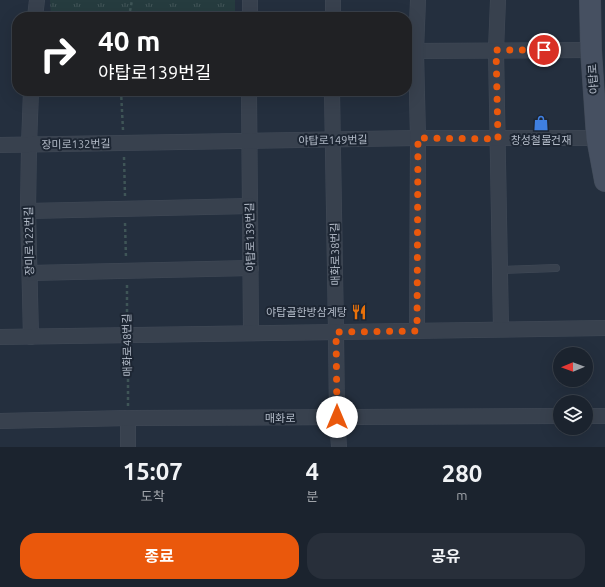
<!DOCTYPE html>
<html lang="ko">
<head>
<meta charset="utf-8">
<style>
  :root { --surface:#1b232e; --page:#282f3a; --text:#f1f3f6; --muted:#a0a4aa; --line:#39404a; --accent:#ea580c }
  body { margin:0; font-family:Ubuntu,"Noto Sans KR",sans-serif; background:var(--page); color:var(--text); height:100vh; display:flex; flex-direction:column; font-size:15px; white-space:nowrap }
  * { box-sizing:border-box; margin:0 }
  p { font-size:13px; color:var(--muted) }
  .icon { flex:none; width:22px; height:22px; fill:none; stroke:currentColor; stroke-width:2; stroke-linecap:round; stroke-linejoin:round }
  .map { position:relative; height:447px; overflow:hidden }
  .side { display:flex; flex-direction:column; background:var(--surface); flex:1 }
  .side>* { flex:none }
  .guide { position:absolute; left:12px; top:12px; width:400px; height:84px; border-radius:16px; box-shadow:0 4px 16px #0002,0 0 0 1px var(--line); background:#202124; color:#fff; overflow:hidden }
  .needle { width:26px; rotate:269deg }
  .buttons { position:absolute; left:553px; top:347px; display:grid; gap:8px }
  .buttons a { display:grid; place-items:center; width:40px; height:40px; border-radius:50%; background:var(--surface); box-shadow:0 4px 16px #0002,0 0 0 1px var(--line); font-size:20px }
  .pin { position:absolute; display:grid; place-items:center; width:34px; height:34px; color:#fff; margin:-17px; border:2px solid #fff; border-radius:50%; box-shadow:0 1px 4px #0007 }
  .me { position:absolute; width:44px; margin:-22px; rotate:0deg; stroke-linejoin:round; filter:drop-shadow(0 0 3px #0008) }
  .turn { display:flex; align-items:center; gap:14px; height:84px; padding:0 20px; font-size:18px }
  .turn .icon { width:52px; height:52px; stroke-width:2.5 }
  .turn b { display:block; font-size:28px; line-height:34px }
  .eta { display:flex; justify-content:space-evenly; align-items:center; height:68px; text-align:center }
  .eta b { font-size:24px; font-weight:700; line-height:28px }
  .primary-button { display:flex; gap:8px; margin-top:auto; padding:8px 20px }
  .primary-button a { flex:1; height:46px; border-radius:16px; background:var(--accent); color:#fff; font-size:16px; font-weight:700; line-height:46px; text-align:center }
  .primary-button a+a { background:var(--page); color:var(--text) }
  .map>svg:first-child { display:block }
</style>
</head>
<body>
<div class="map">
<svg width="605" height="447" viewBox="0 0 605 447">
  <defs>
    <pattern id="grass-tufts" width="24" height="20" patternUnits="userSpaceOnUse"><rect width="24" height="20" fill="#263c3f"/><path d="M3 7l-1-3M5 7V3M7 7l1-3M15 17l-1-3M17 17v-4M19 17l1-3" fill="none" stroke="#435659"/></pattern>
  </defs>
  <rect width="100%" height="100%" fill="#242f3e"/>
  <!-- grass -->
  <path fill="url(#grass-tufts)" d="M50 0H235V17H51Z"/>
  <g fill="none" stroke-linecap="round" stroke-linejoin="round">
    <!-- lane casing -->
    <g stroke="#414a57" stroke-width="8">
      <path id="lane" d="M500 270 556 268"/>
    </g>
    <!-- street casing -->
    <g stroke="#414a57" stroke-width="16">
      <g id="street">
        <path d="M498 0 496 50 501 329"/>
        <path d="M35 17 37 0"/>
        <path d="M250 17V0"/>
        <path d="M333 17V0"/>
        <path d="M407 51 591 50"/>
        <path d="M31 91 29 145 28 211 31 337"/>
        <path d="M249 91 251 333"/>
        <path d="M332 91 336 332 337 417 339 447"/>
        <path d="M0 145 418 138H597"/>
        <path d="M28 211 250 206"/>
        <path d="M30 273 251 268"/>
        <path d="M417 331 418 138 416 51 418 0"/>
        <path d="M0 337 605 328"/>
        <path d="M586 416H605"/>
        <path d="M128 418V447"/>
        <path d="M0 421 128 418 560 416"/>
      </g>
    </g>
    <!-- secondary casing -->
    <g stroke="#414a57" stroke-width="22">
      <path id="secondary" d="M590 0 591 50 597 138 605 181"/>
    </g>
    <!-- path -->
    <g stroke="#3f5557" stroke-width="2.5" stroke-dasharray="3 3" stroke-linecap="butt">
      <path d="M129 17 132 0"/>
      <path d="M121 91 123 130"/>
      <path d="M124 157 125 196"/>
      <path d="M125 223 126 258"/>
      <path d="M127 285V322"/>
      <path d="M128 349V406"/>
    </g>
    <!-- lane -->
    <use href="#lane" stroke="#38414e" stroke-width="7"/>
    <!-- street -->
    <use href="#street" stroke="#38414e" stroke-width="15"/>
    <!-- secondary -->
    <use href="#secondary" stroke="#465061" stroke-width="21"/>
  </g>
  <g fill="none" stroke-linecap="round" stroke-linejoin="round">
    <!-- route -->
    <path stroke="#ea580c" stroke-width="7" stroke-dasharray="0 12.6" d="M337 417 336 332 417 331 418 138 498 139 496 50H544"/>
  </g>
  <!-- icons -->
  <defs>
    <g id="shop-bare" transform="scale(1.2)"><path d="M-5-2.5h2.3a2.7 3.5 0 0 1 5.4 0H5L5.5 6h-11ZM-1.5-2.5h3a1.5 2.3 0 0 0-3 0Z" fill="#3f7fe0" stroke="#1d2633" stroke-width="2.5" paint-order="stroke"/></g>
    <g id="restaurant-bare" transform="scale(1.2)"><path d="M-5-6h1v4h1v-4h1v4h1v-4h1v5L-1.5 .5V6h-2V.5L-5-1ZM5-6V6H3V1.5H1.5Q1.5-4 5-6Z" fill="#e8710a" stroke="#1d2633" stroke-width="2.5" paint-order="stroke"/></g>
  </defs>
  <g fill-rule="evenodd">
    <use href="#shop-bare" x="541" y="123"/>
    <use href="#restaurant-bare" x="359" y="312"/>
  </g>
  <g text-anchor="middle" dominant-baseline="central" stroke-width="4" stroke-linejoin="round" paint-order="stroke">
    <!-- street labels -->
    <g font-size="11" fill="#b4bcc9" stroke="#1d2633">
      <text transform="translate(593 79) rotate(-94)">야탑로</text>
      <text transform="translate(333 140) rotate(-1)">야탑로149번길</text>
      <text transform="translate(76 144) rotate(-1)">장미로132번길</text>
      <text transform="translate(250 237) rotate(-91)">야탑로139번길</text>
      <text transform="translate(29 241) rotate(-91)">장미로122번길</text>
      <text transform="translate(335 254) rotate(-91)">매화로38번길</text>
      <text transform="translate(127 345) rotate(-91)">매화로48번길</text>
      <text x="280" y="418">매화로</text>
    </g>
    <!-- poi labels -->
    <g font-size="11" fill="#b4bcc9" stroke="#1d2633">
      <text x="541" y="140">창성철물건재</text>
      <text x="347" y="312" text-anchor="end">야탑골한방삼계탕</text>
    </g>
  </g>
</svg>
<div class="buttons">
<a><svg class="needle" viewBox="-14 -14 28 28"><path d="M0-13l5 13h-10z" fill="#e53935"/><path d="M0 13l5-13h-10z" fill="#a0a4aa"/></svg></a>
<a><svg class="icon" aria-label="layers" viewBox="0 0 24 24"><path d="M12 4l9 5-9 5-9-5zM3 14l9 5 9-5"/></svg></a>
</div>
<div class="pin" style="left:544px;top:50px;background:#d93025"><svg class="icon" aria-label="arrive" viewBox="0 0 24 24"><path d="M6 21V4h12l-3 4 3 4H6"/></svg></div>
<svg class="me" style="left:337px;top:417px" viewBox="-20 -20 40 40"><circle r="19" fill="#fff"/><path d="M0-13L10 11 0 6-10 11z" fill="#ea580c"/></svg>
<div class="guide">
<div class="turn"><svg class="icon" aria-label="right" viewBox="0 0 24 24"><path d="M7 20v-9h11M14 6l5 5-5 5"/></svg><div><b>40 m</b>야탑로139번길</div></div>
</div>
</div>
<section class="side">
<div class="eta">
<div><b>15:07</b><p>도착</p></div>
<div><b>4</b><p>분</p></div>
<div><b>280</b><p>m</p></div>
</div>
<div class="primary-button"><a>종료</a><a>공유</a></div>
</section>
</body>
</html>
